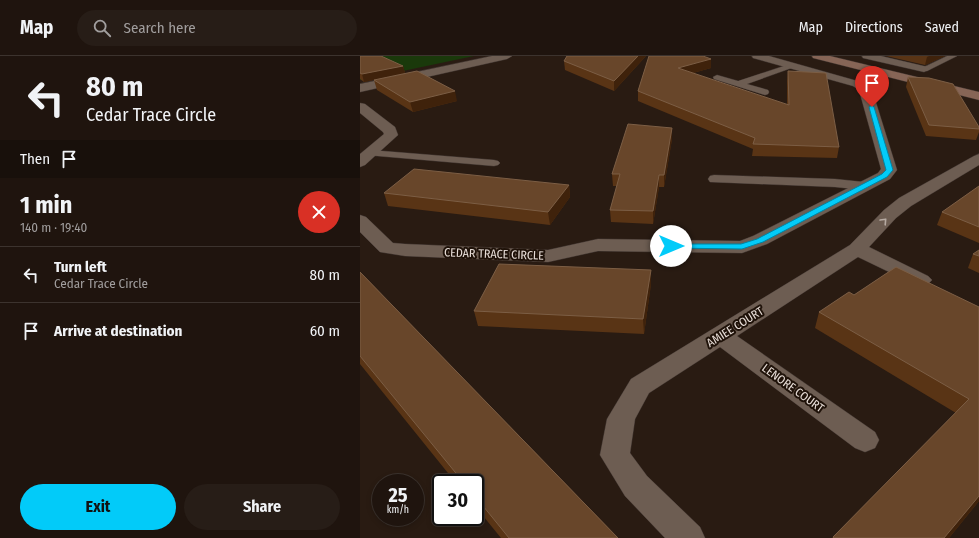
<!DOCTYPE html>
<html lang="en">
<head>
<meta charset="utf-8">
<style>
  :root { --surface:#1f140e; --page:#271d17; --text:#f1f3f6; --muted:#a19e9e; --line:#3c332e; --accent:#02cbf9 }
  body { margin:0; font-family:"Fira Sans Condensed",sans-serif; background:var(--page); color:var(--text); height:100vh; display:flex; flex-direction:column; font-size:15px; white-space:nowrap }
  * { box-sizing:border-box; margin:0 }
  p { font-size:13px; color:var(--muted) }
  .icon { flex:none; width:22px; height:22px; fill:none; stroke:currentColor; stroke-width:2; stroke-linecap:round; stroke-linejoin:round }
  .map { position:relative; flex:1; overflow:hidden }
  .details { display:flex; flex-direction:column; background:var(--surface); width:360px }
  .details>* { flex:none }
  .guide { background:#1f140e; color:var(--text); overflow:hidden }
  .speed { position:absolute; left:12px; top:418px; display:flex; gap:8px; font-size:20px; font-weight:700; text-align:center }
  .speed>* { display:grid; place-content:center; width:52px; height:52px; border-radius:50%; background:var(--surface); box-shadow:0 2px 6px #0003,0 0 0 1px var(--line); line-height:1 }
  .speed small { font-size:10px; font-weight:400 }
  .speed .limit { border:2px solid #111; border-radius:6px; background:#fff; color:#111 }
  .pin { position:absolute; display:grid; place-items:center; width:34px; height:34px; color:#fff; margin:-41px -17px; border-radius:50% 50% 50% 0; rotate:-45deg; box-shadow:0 0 4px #0007 }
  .pin .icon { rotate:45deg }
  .me { position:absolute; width:44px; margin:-22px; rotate:90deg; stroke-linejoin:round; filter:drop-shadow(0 0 3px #0008) }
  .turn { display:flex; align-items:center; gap:14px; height:84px; padding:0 20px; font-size:18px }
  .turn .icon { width:52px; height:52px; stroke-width:2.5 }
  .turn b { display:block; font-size:28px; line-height:34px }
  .then { display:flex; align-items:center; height:38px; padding:0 20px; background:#0003; gap:8px; font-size:15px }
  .round { display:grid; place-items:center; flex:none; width:42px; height:42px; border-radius:21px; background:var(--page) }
  .overview { display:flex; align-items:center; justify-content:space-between; height:68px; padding:0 20px }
  h1 { font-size:24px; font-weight:700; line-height:30px }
  .primary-button { display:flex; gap:8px; margin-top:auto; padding:8px 20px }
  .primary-button a { flex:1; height:46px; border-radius:24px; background:var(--accent); color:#111; font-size:16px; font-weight:700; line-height:46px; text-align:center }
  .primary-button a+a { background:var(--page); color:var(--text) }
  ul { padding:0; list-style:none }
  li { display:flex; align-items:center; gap:12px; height:56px; padding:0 20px; border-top:1px solid var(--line) }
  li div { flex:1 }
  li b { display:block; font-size:15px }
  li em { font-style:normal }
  header { display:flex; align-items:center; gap:24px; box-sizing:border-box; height:56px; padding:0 20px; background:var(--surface); border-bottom:1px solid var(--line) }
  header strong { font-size:19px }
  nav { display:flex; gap:22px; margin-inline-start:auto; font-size:14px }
  .search { width:280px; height:36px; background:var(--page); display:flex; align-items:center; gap:10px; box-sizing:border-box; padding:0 14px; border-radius:22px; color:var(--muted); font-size:15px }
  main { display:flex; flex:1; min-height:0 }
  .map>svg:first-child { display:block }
</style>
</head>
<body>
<header>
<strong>Map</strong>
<div class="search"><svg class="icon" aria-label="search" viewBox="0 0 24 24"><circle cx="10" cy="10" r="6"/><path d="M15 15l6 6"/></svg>Search here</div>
<nav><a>Map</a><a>Directions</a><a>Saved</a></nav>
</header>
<main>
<section class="details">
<div class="guide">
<div class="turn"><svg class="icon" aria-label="left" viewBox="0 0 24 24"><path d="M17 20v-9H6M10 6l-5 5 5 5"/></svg><div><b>80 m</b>Cedar Trace Circle</div></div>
<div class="then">Then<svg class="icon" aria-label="arrive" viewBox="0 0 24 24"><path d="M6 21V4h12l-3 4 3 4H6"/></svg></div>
</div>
<div class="overview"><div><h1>1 min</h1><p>140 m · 19:40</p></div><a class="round" style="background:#d93025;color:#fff"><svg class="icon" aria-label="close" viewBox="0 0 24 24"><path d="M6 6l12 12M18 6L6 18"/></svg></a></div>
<ul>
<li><svg class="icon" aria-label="left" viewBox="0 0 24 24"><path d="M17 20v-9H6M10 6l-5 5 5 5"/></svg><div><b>Turn left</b><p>Cedar Trace Circle</p></div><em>80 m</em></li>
<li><svg class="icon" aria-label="arrive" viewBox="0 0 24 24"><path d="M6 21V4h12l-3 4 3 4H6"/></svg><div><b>Arrive at destination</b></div><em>60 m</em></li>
</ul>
<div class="primary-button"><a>Exit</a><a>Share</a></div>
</section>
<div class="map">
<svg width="619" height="482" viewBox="0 0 619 482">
  <rect width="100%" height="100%" fill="#291b12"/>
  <!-- green -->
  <path fill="#1a390b" d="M0 0H114L0 24Z"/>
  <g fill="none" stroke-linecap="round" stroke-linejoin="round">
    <!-- lane casing -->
    <g stroke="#403530" stroke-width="1">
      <g id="lane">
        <path d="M587 0H597L567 15H564L560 13Z"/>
        <path d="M430 8H436L437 10 387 28 408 34 409 36 408 38 405 39 354 23 353 21 357 19 378 25Z"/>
        <path d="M10 94 134 104 138 105 140 107 138 109 134 110 6 99 5 97 6 95Z"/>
        <path d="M354 119 475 123 504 126 508 127 510 130 508 133 504 134 475 131 350 126 348 123 350 120Z"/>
      </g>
    </g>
    <!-- street casing -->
    <g stroke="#403530" stroke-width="1">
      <g id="street">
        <path d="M132 0H152L147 3 0 36V28Z"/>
        <path d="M392 0H409L501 26 508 29 513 37 537 114 530 123 407 188 382 197 238 195 188 206 45 200 20 196 0 176V159L6 161 33 187 45 188 188 194 238 183 380 185 393 180 518 117 521 113 499 34 493 30 393 2Z"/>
        <path d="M502 0H521L568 11 570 13 564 16 503 2Z"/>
        <path d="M0 47 5 48 35 71 38 79 5 109 0 111V98L24 78 23 76 0 57Z"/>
        <path d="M619 98V109L551 150 536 162 509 191 568 220 572 224 568 228 561 230 554 228 498 201 377 280 515 376 519 384 515 392 505 396 495 392 360 291 289 337 275 363 270 397 287 420 340 471 345 482H305L265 440 240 399 247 363 271 323 490 189 524 154 539 142 614 100Z"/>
      </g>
    </g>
    <!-- secondary casing -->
    <g stroke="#403530" stroke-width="1">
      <path id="secondary" d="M452 0H470L619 36V44L453 2Z"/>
    </g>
    <!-- lane -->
    <use href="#lane" fill="#6d5d52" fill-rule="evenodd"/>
    <!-- street -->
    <use href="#street" fill="#6d5d52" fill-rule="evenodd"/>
    <!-- secondary -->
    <use href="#secondary" fill="#866556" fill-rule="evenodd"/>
  </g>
  <!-- wall -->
  <g fill="#593415">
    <path d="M0 0 43 10 45 17 4 26 0 23Z"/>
    <path d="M207 0H286L254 35 205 14 204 5Z"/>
    <path d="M289 0 351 12 333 17 427 49V25L428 15 479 91 477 102 392 100 393 93 278 45V35Z"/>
    <path d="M526 0H585L565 9Z"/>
    <path d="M548 21 619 71V76L616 84 566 80 546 31Z"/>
    <path d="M14 24 97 45 53 56 17 34Z"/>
    <path d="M312 72V83L304 131H299L293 168 251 166 250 154 257 130H253L252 118Z"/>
    <path d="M209 129 210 141 190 169 28 150 24 137Z"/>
    <path d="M619 130V187L577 169 582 156Z"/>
    <path d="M619 194V217L608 212 613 198Z"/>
    <path d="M291 214V228L284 278 118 270 114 255Z"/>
    <path d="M0 216 258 482H141L115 450V427H96L0 308Z"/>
    <path d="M494 239 619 251V445L589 482H472L596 357 455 272 459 256Z"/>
  </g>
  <!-- shaded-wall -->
  <g fill="#3f220b">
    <path d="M278 0H286L254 35V25Z"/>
    <path d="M569 0H585L565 9 567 1Z"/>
    <path d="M351 3V12L318 21V12Z"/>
    <path d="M43 10 45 17 4 26 2 18Z"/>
    <path d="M95 35 97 45 53 56 50 46Z"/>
    <path d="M312 72V83L304 131V119Z"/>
    <path d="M299 119V131L293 168V155Z"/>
    <path d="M209 129 210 141 190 169 188 156Z"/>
    <path d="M291 214V228L284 278 283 263Z"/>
    <path d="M619 440V445L589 482H584Z"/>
  </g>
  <!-- building -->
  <g fill="#68462a" stroke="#7c5e45">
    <path d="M0 0H21L43 10 2 18 0 17Z"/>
    <path d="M207 0H278L254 25 204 5Z"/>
    <path d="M289 0H343L351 3 318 12 429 49 428 15 466 17 479 91 393 88 395 82 278 35Z"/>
    <path d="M57 15 95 35 50 46 14 24Z"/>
    <path d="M548 21 569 22 593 28 619 71V73L569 69Z"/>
    <path d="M268 68 312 72 304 119H299L293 155 250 154 260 118H252Z"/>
    <path d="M54 113 209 129 188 156 24 137Z"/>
    <path d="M619 130V171L582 156Z"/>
    <path d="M619 194V200L613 198Z"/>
    <path d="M139 208 291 214 283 263 114 255Z"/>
    <path d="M536 211 619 251V440L584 482H474L473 481 609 343 459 256 489 236 494 239Z"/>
    <path d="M0 216 258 482H149L115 440V427H104L0 300Z"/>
  </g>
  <!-- one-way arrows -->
  <defs><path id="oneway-chevron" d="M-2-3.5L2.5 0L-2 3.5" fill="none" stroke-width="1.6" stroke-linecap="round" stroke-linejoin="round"/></defs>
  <use stroke="#b6aaa2" href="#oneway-chevron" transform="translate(524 165) rotate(-47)"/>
  <!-- route -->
  <path fill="#02cbf9" stroke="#0184a2" d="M512 49 514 51 533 114 527 121 403 186 382 193 308 192 307 190 311 188H381L397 183 522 118 526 114 509 51Z"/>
  <g text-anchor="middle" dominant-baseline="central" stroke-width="4" stroke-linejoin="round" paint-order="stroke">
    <!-- street labels -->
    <g font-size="12" fill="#e7ddd7" stroke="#1f1209">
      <text transform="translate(134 198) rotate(2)">CEDAR TRACE CIRCLE</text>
      <text transform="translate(375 271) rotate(-32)">AMIEE COURT</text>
      <text transform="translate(433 332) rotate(36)">LENORE COURT</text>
    </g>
  </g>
</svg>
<div class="speed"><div>25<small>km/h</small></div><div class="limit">30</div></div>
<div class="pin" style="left:512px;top:51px;background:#d93025"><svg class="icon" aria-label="arrive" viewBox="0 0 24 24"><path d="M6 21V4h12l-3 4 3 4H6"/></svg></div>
<svg class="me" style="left:311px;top:190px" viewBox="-20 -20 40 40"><circle r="19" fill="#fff"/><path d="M0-13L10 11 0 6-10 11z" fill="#02cbf9"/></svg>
</div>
</main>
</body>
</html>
